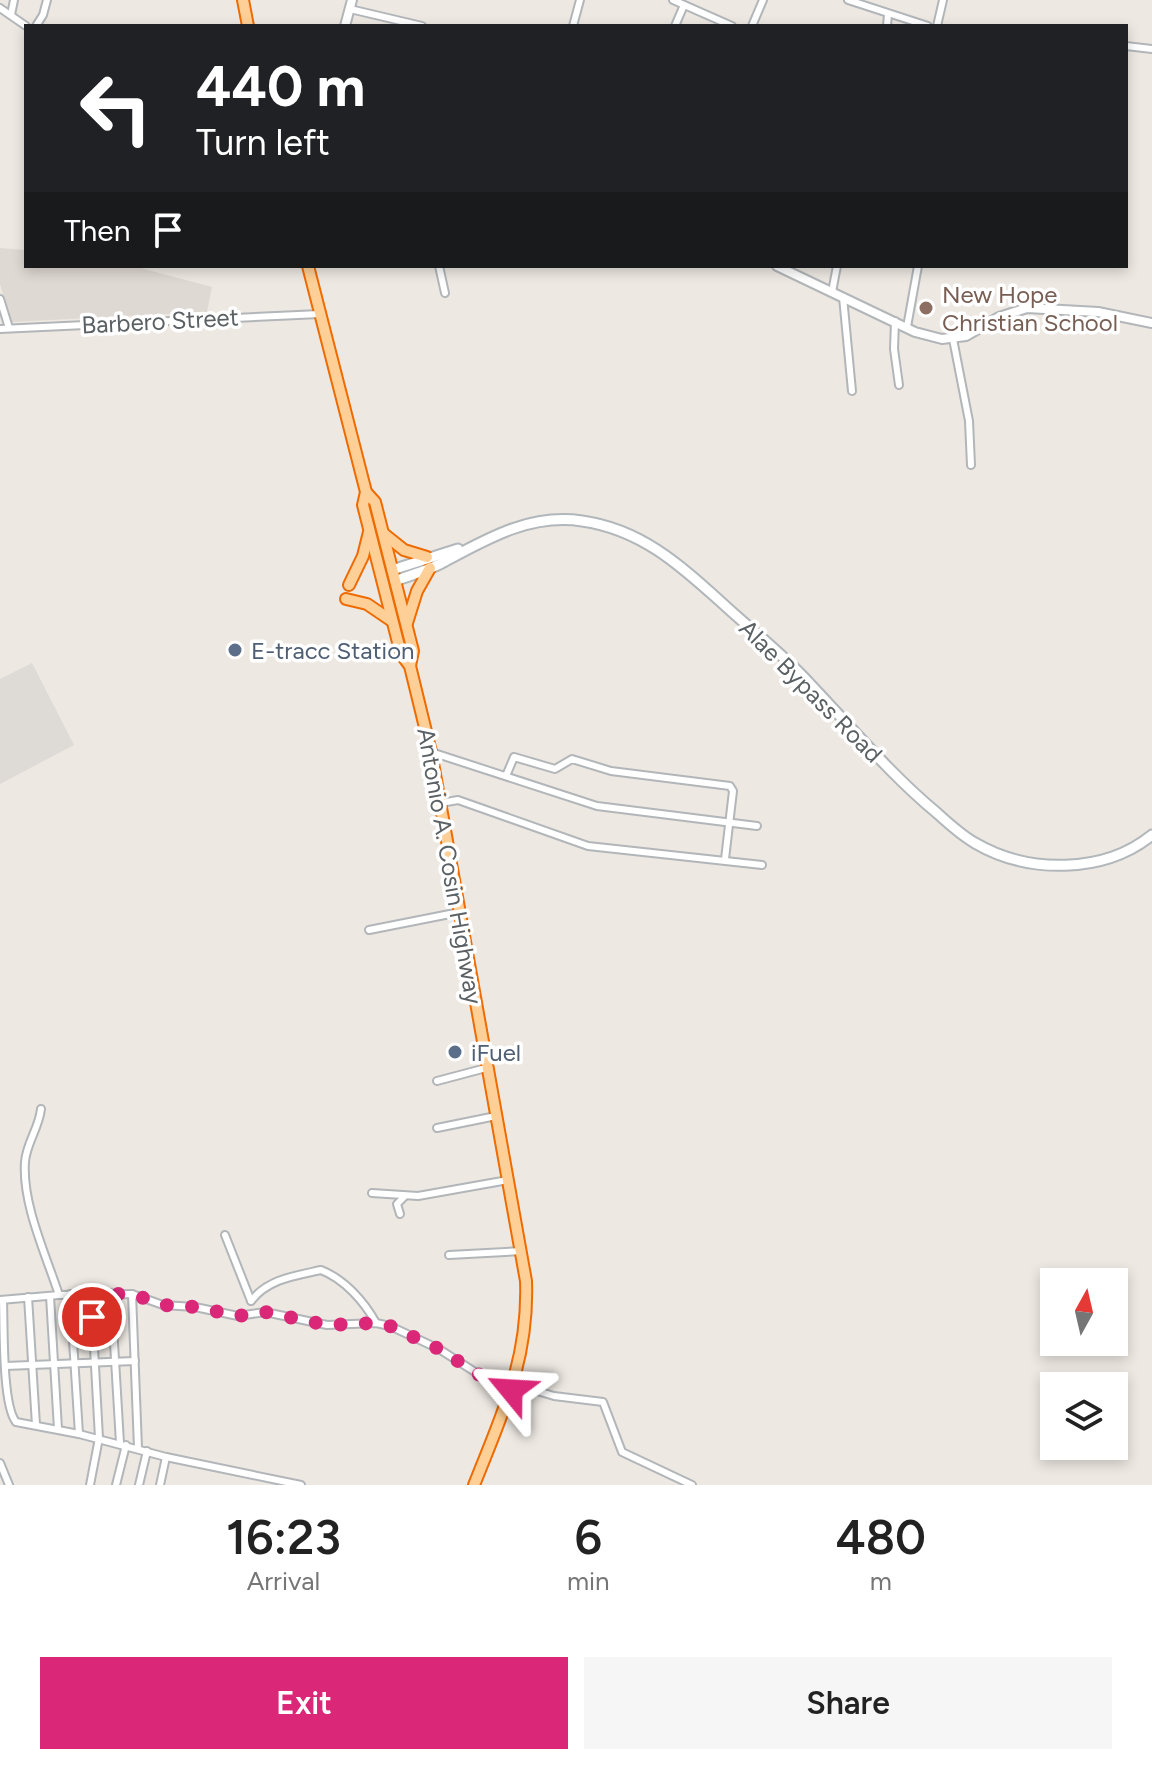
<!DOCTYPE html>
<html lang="en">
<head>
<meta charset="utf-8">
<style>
  :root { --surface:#fff; --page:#f6f6f6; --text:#222; --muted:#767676; --accent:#db2777 }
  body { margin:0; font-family:Figtree,sans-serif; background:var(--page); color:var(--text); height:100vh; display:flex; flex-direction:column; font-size:30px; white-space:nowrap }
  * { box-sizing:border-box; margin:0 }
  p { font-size:26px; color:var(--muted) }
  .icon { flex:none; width:44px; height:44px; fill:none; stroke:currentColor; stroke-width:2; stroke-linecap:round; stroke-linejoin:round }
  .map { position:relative; height:1485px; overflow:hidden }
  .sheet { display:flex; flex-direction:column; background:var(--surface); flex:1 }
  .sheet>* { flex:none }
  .guide { position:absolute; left:24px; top:24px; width:1104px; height:244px; border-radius:0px; box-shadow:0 4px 12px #0003; background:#202124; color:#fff; overflow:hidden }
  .needle { width:52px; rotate:8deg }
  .tools { position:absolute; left:1040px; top:1268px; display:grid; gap:16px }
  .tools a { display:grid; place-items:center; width:88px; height:88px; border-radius:0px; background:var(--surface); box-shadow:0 4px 12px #0003; font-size:40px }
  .pin { position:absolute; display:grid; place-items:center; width:68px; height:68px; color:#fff; margin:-34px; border:4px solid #fff; border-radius:50%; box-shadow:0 2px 8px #0007 }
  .me { position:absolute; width:88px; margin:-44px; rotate:297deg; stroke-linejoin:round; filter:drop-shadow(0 0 6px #0008) }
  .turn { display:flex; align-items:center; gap:28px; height:168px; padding:0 40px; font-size:36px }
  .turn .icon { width:104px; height:104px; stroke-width:2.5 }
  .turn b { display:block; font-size:56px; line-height:68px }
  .then { display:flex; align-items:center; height:76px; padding:0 40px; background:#0003; gap:16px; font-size:30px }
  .eta { display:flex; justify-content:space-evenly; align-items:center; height:136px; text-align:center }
  .eta b { font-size:48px; font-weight:600; line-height:56px }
  .button { display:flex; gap:16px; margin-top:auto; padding:16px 40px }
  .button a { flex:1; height:92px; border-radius:0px; background:var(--accent); color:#fff; font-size:32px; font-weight:600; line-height:92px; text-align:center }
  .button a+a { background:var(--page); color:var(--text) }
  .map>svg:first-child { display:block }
</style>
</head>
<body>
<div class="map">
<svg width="1152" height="1485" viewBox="0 0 1152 1485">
  <rect width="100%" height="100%" fill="#ede8e2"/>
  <!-- industrial -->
  <path fill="#dedad6" d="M32 663 74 745 0 784V679Z"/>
  <!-- education -->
  <path fill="#dfd9d3" d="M0 248 26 250V266H133L212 287 207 312 11 322 0 284Z"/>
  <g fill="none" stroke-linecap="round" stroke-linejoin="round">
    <!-- minor casing -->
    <g stroke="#b2b6b9" stroke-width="10">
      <g id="minor">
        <path d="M673 0 732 26"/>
        <path d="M848 0 928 26"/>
        <path d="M0 8 26 26"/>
        <path d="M350 9 422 26"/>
        <path d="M11 15 14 0"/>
        <path d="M36 26 43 15 47 0"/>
        <path d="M573 26 580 0"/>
        <path d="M675 26 684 5"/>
        <path d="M752 26 763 0"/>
        <path d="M887 26 888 14"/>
        <path d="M937 26 943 0"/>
        <path d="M1126 46 1152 49"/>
        <path d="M439 266 445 293"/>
        <path d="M832 292 837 266"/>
        <path d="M843 297 852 391"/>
        <path d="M0 299 9 328"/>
        <path d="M895 321 894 349 899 385"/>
        <path d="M907 327 918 266"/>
        <path d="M0 329 320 314"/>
        <path d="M953 339 969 421 971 465"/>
        <path d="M431 752 597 806 757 826"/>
        <path d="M506 776 514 757 555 769 572 759 611 771 730 786 733 791 725 859"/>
        <path d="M441 803 458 800 588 846 762 865"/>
        <path d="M369 930 460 912"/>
        <path d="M437 1081 486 1068"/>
        <path d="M41 1109C39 1128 26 1144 25 1162 22 1204 46 1255 59 1295"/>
        <path d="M437 1128 496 1116"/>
        <path d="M372 1193 418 1196 508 1180"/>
        <path d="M400 1214 397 1204 404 1197"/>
        <path d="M225 1235 251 1301"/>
        <path d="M449 1255 522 1251"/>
        <path d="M111 1293 120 1443"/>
        <path d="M70 1294 79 1434"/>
        <path d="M132 1294 138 1448"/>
        <path d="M50 1296 58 1429"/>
        <path d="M28 1297 36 1425"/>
        <path d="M0 1300 59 1295 132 1294 163 1305 195 1307 238 1316 265 1312 327 1325 376 1323 390 1326 439 1349 486 1379 510 1389"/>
        <path d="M3 1300C4 1325 2 1405 16 1422L79 1434 166 1457 301 1485"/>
        <path d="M251 1301C268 1279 294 1276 321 1270 344 1279 364 1301 376 1323"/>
        <path d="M5 1366 135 1361"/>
        <path d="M514 1384 554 1396 603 1402 622 1452 692 1485"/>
        <path d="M0 1463 9 1485"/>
        <path d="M90 1485 99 1438 91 1294"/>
        <path d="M116 1485 126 1445"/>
        <path d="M139 1485 147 1451"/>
        <path d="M160 1485 166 1457"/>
      </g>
    </g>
    <!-- tertiary casing -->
    <g stroke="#b2b6b9" stroke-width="12">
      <g id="tertiary">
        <path d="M345 26 352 0"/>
        <path d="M777 266 915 332 942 339 966 336 999 317 1027 308 1098 312 1152 323"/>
      </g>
    </g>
    <!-- secondary casing -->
    <g stroke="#b1b7ba" stroke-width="13">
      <g id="secondary">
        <path d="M392 570 458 549"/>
        <path d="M395 581C410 575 426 571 440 564 485 540 529 513 582 521 640 529 679 564 721 602 750 629 783 654 810 684 852 728 890 774 937 813 949 824 961 835 975 843 1028 874 1104 874 1152 835"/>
      </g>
    </g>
    <!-- trunk casing -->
    <g stroke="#ee6b01" stroke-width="14">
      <g id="trunk">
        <path d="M243 0 248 26"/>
        <path d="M308 266 366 492 363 505 401 654 410 666 431 752 526 1281C529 1360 502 1414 474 1485"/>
        <path d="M366 492 375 502 413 651 410 666"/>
        <path d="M384 534 404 550 427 557"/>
        <path d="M349 585 363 556 369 532"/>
        <path d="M346 599 367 604 392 621"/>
        <path d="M407 623 417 591 430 568"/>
      </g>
    </g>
    <!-- minor -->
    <use href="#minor" stroke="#fff" stroke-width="6"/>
    <!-- tertiary -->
    <use href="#tertiary" stroke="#fff" stroke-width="8"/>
    <!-- secondary -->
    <use href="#secondary" stroke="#fff" stroke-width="9"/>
    <!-- trunk -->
    <use href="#trunk" stroke="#fed097" stroke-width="10"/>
  </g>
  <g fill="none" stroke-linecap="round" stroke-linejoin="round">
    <!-- route -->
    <path stroke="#db2777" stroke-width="14" stroke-dasharray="0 25.2" d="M92 1317 91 1294H132L163 1305 195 1307 238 1316 265 1312 327 1325 376 1323 390 1326 439 1349 486 1379 511 1390"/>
  </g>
  <!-- markers -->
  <circle fill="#8d6e63" stroke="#fff" stroke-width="3" cx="926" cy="308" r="8"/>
  <g fill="#5c6f8a" stroke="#fff" stroke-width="3">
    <circle cx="235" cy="650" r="8"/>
    <circle cx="455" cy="1052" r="8"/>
  </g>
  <g text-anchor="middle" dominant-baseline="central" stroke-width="7" stroke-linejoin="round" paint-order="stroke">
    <!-- education labels -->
    <g font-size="24" fill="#785e54" stroke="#fff" text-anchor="start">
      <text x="942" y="294">New Hope<tspan x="942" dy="28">Christian School</tspan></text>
    </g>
    <!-- street labels -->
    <g font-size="24" fill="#5a6063" stroke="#fff">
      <text transform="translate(160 321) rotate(-3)">Barbero Street</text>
      <text transform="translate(811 691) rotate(45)">Alae Bypass Road</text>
      <text transform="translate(450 866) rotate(80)">Antonio A. Cosin Highway</text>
    </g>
    <!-- service labels -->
    <g font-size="24" fill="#4e5e75" stroke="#fff" text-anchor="start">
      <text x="251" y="650">E-tracc Station</text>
      <text x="471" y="1052">iFuel</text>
    </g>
  </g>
</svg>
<div class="tools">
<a><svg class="needle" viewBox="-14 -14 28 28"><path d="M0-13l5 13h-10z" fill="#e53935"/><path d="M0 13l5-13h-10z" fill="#767676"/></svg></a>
<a><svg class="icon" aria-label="layers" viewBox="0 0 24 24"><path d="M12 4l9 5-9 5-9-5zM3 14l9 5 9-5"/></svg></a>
</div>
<div class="pin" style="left:92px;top:1317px;background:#d93025"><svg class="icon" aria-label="arrive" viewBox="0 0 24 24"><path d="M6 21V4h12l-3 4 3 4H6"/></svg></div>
<svg class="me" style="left:511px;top:1390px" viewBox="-20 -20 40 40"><path d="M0-17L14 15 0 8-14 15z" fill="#db2777" stroke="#fff" stroke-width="4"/></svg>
<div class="guide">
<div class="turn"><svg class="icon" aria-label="left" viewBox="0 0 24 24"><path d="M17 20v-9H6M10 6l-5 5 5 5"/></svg><div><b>440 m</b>Turn left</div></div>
<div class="then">Then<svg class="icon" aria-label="arrive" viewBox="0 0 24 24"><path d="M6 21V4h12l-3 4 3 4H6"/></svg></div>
</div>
</div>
<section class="sheet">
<div class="eta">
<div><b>16:23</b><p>Arrival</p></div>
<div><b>6</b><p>min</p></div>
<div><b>480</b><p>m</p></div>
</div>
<div class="button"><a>Exit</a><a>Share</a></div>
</section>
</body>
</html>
